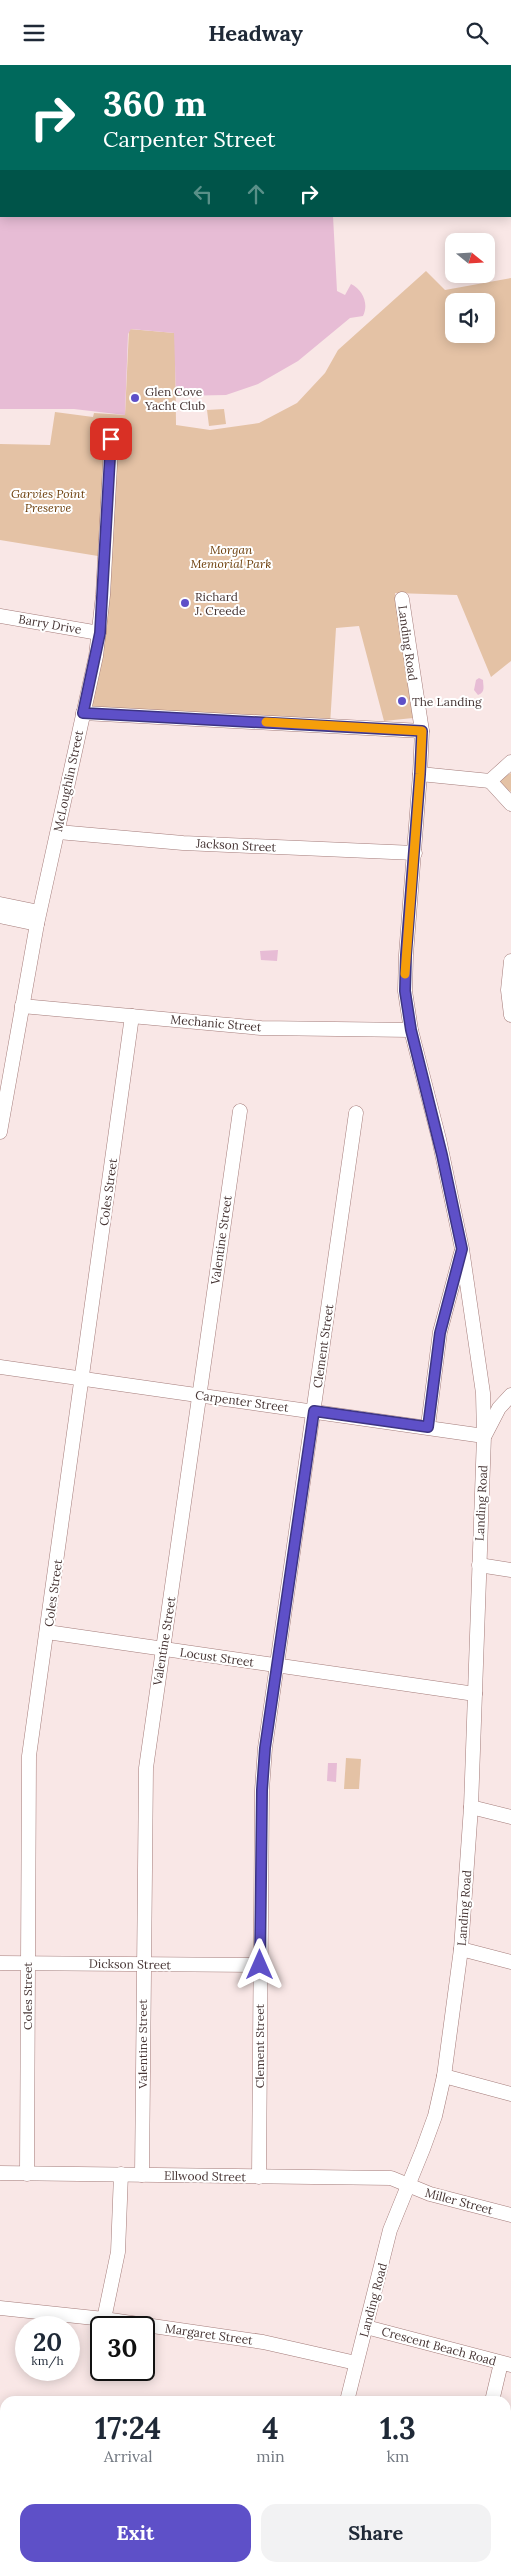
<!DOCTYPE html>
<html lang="en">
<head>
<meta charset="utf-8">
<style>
  :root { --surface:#fff; --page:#f2f2f3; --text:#1f2937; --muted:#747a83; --accent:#5e50c8 }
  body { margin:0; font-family:Lora,serif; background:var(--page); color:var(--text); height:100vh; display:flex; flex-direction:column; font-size:19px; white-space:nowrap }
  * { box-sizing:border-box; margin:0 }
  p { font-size:16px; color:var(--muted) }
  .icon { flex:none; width:28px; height:28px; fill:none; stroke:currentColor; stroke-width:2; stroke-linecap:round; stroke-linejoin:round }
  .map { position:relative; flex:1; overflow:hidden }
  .drawer { position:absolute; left:0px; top:2331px; width:511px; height:176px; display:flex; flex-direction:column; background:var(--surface); border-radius:15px 15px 0 0; box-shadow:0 2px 12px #0003 }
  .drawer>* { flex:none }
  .top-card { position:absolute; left:0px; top:0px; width:511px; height:152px; box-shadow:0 2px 12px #0003; background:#00695c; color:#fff; overflow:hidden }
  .needle { width:32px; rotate:108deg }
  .tools { position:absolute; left:445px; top:168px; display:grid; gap:10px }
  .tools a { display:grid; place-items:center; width:50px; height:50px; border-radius:10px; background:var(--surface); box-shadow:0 2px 12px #0003; font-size:25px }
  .speed { position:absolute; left:15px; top:2251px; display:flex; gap:10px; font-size:25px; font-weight:700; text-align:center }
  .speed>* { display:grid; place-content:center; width:65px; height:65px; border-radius:50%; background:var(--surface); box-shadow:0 2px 12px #0003; line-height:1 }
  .speed small { font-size:12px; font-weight:400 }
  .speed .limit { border:2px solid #111; border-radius:8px; background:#fff; color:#111 }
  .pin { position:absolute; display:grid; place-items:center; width:42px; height:42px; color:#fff; margin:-21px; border-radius:10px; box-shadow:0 2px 8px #0006 }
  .me { position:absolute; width:55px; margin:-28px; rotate:0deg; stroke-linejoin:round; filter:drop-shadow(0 0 4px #0008) }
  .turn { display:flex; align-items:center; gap:18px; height:105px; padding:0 20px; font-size:22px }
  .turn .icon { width:65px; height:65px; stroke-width:2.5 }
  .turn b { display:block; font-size:35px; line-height:42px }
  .lanes { display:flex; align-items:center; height:48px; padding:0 20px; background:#0003; justify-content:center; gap:25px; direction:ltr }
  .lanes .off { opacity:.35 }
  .eta { display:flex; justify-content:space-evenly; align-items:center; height:85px; text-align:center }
  .eta b { font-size:30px; font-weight:700; line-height:35px }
  .button { display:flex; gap:10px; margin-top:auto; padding:10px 20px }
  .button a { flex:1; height:58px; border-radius:15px; background:var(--accent); color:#fff; font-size:20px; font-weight:700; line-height:58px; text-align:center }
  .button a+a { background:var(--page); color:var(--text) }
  header { display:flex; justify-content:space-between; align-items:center; height:65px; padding:0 20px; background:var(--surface); font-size:22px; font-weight:700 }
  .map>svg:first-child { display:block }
</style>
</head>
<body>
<header><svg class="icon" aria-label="menu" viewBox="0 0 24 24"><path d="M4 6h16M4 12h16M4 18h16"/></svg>Headway<svg class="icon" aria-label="search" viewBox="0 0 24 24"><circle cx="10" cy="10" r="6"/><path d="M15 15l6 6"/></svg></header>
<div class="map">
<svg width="511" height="2507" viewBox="0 0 511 2507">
  <rect width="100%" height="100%" fill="#f9e7e6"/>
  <!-- green -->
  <g fill="#e4c2a5" fill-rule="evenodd">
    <path d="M426 206 445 225 511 213V596L491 612 457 530 395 528 413 653 384 656 359 561 336 563 330 660 85 646 104 492 0 475V379L50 380 55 347 93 352 94 348 125 350 129 264 175 268 176 360 210 365 259 358 297 338 325 308 338 285ZM454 236H486V269H454Z"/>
    <path d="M224 344 226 359 209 361 207 345Z"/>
    <path d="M511 708V727L498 716Z"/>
    <path d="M346 1693 361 1694 359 1724H344Z"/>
  </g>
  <!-- water -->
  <g fill="#e7bcd5">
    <path d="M0 0H511V159L510 1H1V151H333L337 226 345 230 351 219C363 225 369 239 363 251L350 253 298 296 258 319 226 330 176 331 174 268 131 264 128 269 125 350 74 344H0Z"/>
    <path d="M479 613 483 615C483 621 486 627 478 630L474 625 476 615Z"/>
    <path d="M278 885 277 896 261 895 260 886Z"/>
    <path d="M328 1698H337L336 1717 327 1716Z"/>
  </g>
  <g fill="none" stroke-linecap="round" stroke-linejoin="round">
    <!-- minor casing -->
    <g stroke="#a47c7a" stroke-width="15">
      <g id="minor">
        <path d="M0 551 99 568"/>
        <path d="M83 648 422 666"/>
        <path d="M420 709 490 716 511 697"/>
        <path d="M490 716 511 739"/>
        <path d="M58 767 183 778 415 788"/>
        <path d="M0 839 39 847"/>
        <path d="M0 851 37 859"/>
        <path d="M511 896 508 925 511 950"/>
        <path d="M22 941 261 963 411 965"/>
        <path d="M0 1067 37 859 96 591 103 530 112 363"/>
        <path d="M0 1302 484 1371"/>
        <path d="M428 1361 440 1267 461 1188"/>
        <path d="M485 1370 499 1343 511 1330"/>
        <path d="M479 1500 511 1505"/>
        <path d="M47 1567 475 1629"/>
        <path d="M471 1742 511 1752"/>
        <path d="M461 1884 511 1897"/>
        <path d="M0 1898 260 1900"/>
        <path d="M444 2011 511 2029"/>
        <path d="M0 2108 391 2113 430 2129 511 2150"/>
        <path d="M27 2109 29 1691 132 951"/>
        <path d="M142 2110 146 1703 240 1046"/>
        <path d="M259 2112 262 1725 265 1683 356 1048"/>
        <path d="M0 2243 104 2254 263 2277 356 2298"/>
        <path d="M104 2254 118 2187 121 2109"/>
        <path d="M366 2262 511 2300"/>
        <path d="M347 2336 390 2165 423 2084 435 2051 444 2011 461 1884 471 1742 484 1371 483 1328 462 1184 439 1074 411 965 405 926 406 890 420 709 422 666 402 534"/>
        <path d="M492 2336 501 2298"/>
        <path d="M0 2379 5 2381"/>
        <path d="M506 2444 511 2445"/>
        <path d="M305 2507 306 2502"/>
        <path d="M449 2507 451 2502"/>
      </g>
    </g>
    <!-- minor -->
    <use href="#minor" stroke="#fff" stroke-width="14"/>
  </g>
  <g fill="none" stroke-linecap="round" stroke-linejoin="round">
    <!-- route casing -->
    <g stroke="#3d3482" stroke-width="12">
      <path id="route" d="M111 374 100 568 83 648 422 666 420 709 406 890 405 926 411 965 442 1090 462 1184 440 1268 428 1362 314 1346 265 1683 262 1725 260 1900"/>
    </g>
    <!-- route -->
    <use href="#route" stroke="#5e50c8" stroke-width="9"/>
    <!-- slow -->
    <path stroke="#f59e0b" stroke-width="9" d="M266 657 422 666 420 709 405 909"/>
  </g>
  <!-- markers -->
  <g fill="#5e50c8" stroke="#fff" stroke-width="2">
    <circle cx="135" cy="333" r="5"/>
    <circle cx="185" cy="538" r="5"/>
    <circle cx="402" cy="636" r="5"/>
  </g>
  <g text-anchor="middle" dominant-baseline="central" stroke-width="4" stroke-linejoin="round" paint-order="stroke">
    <!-- poi labels -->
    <g font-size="12" fill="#473635" stroke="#fff" text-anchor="start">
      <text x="145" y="326">Glen Cove<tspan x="145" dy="14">Yacht Club</tspan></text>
      <text x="195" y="531">Richard<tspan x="195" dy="14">J. Creede</tspan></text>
      <text x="412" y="636">The Landing</text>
    </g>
    <!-- park labels -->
    <g font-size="12" font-style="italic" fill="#6e400d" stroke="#fff">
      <text x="48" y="428">Garvies Point<tspan x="48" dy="14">Preserve</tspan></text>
      <text x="231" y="484">Morgan<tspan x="231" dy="14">Memorial Park</tspan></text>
    </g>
    <!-- street labels -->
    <g font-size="12" fill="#473635" stroke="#fff">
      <text transform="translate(50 559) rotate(10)">Barry Drive</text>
      <text transform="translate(408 578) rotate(82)">Landing Road</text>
      <text transform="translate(68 716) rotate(-78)">McLoughlin Street</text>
      <text transform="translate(236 780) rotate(3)">Jackson Street</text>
      <text transform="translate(216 958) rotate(5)">Mechanic Street</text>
      <text transform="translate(108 1127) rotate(-82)">Coles Street</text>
      <text transform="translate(221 1175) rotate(-82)">Valentine Street</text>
      <text transform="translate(323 1281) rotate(-82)">Clement Street</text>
      <text transform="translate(242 1336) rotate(8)">Carpenter Street</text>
      <text transform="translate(481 1438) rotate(-87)">Landing Road</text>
      <text transform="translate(53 1528) rotate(-82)">Coles Street</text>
      <text transform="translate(164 1576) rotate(-81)">Valentine Street</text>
      <text transform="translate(217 1592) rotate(8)">Locust Street</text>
      <text transform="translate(464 1843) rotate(-86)">Landing Road</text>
      <text transform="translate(130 1899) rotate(1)">Dickson Street</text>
      <text transform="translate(27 1931) rotate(-90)">Coles Street</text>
      <text transform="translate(142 1979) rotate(-90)">Valentine Street</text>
      <text transform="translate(259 1981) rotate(-90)">Clement Street</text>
      <text transform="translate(205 2111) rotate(1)">Ellwood Street</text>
      <text transform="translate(459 2136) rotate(15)">Miller Street</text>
      <text transform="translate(373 2235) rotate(-75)">Landing Road</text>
      <text transform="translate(209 2269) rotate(8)">Margaret Street</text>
      <text transform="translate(439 2281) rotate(15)">Crescent Beach Road</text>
    </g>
  </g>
</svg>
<div class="tools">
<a><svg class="needle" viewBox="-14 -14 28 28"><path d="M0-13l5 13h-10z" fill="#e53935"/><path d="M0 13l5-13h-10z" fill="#747a83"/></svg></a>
<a><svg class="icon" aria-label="sound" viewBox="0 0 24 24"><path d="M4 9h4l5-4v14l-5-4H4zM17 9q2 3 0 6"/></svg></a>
</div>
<div class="speed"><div>20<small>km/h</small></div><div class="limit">30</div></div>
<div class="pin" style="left:111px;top:374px;background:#d93025"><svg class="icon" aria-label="arrive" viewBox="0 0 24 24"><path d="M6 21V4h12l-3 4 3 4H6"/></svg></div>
<svg class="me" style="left:260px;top:1900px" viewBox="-20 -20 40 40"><path d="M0-17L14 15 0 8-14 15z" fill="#5e50c8" stroke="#fff" stroke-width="4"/></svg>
<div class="top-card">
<div class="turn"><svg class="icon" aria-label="right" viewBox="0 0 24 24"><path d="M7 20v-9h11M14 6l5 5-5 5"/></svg><div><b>360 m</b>Carpenter Street</div></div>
<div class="lanes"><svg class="icon off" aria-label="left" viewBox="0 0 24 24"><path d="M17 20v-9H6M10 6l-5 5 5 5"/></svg><svg class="icon off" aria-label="ahead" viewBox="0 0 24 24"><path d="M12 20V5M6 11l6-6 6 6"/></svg><svg class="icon" aria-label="right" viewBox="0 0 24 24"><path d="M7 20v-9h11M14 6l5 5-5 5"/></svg></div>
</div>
<section class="drawer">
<div class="eta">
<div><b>17:24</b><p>Arrival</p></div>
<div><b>4</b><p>min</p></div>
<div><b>1.3</b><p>km</p></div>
</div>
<div class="button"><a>Exit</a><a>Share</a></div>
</section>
</div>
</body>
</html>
